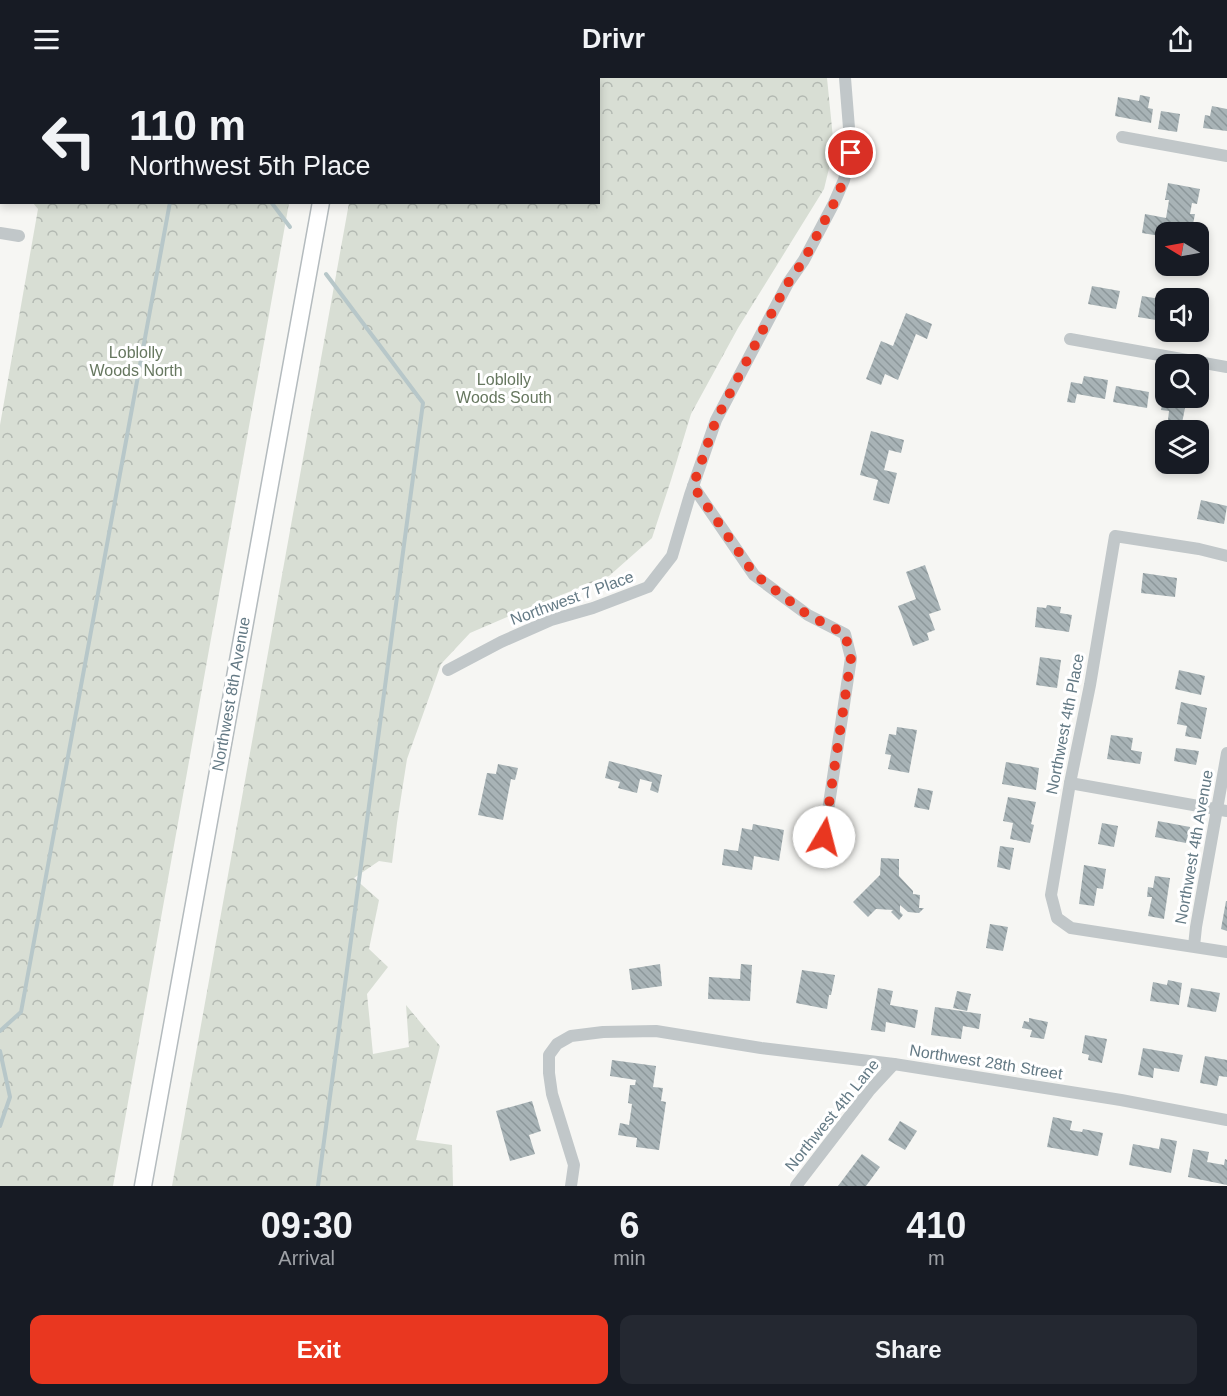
<!DOCTYPE html>
<html lang="en">
<head>
<meta charset="utf-8">
<style>
  :root { --surface:#171b24; --page:#242831; --text:#f1f3f6; --muted:#9ea1a6; --accent:#e93720 }
  body { margin:0; font-family:Arial,sans-serif; background:var(--page); color:var(--text); height:100vh; display:flex; flex-direction:column; font-size:22px; white-space:nowrap }
  * { box-sizing:border-box; margin:0 }
  p { font-size:20px; color:var(--muted) }
  .icon { flex:none; width:33px; height:33px; fill:none; stroke:currentColor; stroke-width:2; stroke-linecap:round; stroke-linejoin:round }
  .map { position:relative; height:1108px; overflow:hidden }
  .panel { display:flex; flex-direction:column; background:var(--surface); flex:1 }
  .panel>* { flex:none }
  .banner { position:absolute; left:0px; top:0px; width:600px; height:126px; box-shadow:0 3px 9px #0003; background:#171b24; color:var(--text); overflow:hidden }
  .needle { width:39px; rotate:280deg }
  .tools { position:absolute; left:1155px; top:144px; display:grid; gap:12px }
  .tools a { display:grid; place-items:center; width:54px; height:54px; border-radius:12px; background:var(--surface); box-shadow:0 3px 9px #0003; font-size:30px }
  .pin { position:absolute; display:grid; place-items:center; width:51px; height:51px; color:#fff; margin:-26px; border:3px solid #fff; border-radius:50%; box-shadow:0 2px 6px #0007 }
  .me { position:absolute; width:66px; margin:-33px; rotate:8deg; stroke-linejoin:round; filter:drop-shadow(0 0 4px #0008) }
  .turn { display:flex; align-items:center; gap:21px; height:126px; padding:0 30px; font-size:27px }
  .turn .icon { width:78px; height:78px; stroke-width:2.5 }
  .turn b { display:block; font-size:42px; line-height:51px }
  .eta { display:flex; justify-content:space-evenly; align-items:center; height:102px; text-align:center }
  .eta b { font-size:36px; font-weight:600; line-height:42px }
  .action { display:flex; gap:12px; margin-top:auto; padding:12px 30px }
  .action a { flex:1; height:69px; border-radius:12px; background:var(--accent); color:#fff; font-size:24px; font-weight:600; line-height:69px; text-align:center }
  .action a+a { background:var(--page); color:var(--text) }
  header { display:flex; justify-content:space-between; align-items:center; height:78px; padding:0 30px; background:var(--surface); font-size:27px; font-weight:600 }
  .map>svg:first-child { display:block }
</style>
</head>
<body>
<header><svg class="icon" aria-label="menu" viewBox="0 0 24 24"><path d="M4 6h16M4 12h16M4 18h16"/></svg>Drivr<svg class="icon" aria-label="share" viewBox="0 0 24 24"><path d="M12 15V3M7 8l5-5 5 5M5 13v7h14v-7"/></svg></header>
<div class="map">
<svg width="1227" height="1108" viewBox="0 0 1227 1108">
  <defs>
    <pattern id="park-crowns" width="20" height="18" patternUnits="userSpaceOnUse" patternTransform="scale(1.5)"><rect width="20" height="18" fill="#d8ded4"/><path d="M2 6a3 3 0 1 1 6 0M12 15a3 3 0 1 1 6 0" fill="none" stroke="#b3b9b2"/></pattern>
    <pattern id="building-back-hatch" width="6" height="6" patternUnits="userSpaceOnUse" patternTransform="scale(1.5)"><rect width="6" height="6" fill="#a8b3b6"/><path d="M-1 5l2 2M0 0l6 6M5-1l2 2" fill="none" stroke="#8c979a"/></pattern>
  </defs>
  <rect width="100%" height="100%" fill="#f6f6f3"/>
  <!-- park -->
  <g fill="url(#park-crowns)">
    <path d="M0 0H312L311 2H2L1 90 0 89Z"/>
    <path d="M371 0H827L834 70 824 111 738 250 691 336 671 402 652 460 609 498 521 533 470 555 441 586 407 681 397 745 392 785 379 783 354 800 379 822 369 871 388 889 367 916 373 976 409 969 406 927 440 968 416 1062 452 1067 453 1108H172L349 125 598 124V2L371 1Z"/>
    <path d="M33 125H289L113 1108H0V347L38 131Z"/>
  </g>
  <g fill="none" stroke-linecap="round" stroke-linejoin="round">
    <!-- stream -->
    <g stroke="#b7c7c9" stroke-width="4">
      <path d="M175 0 176 2"/>
      <path d="M271 124 290 149"/>
      <path d="M0 953 21 934 170 124"/>
      <path d="M0 973 10 1019 0 1048"/>
      <path d="M318 1108 423 325 326 196"/>
    </g>
  </g>
  <!-- building -->
  <g fill="url(#building-back-hatch)">
    <path d="M1140 17 1150 19 1148 30 1153 31 1151 45 1115 38 1118 19 1139 23Z"/>
    <path d="M1212 28 1227 31V53L1203 50 1205 37 1210 38Z"/>
    <path d="M1161 33 1180 36 1177 54 1158 51Z"/>
    <path d="M1168 105 1200 111 1197 126 1192 125 1190 136H1195L1192 151 1162 146 1160 158 1142 155 1145 136 1166 140 1169 122H1165Z"/>
    <path d="M1092 208 1120 213 1116 231 1088 226Z"/>
    <path d="M1142 218 1160 221 1156 242 1138 239Z"/>
    <path d="M1198 230 1208 232 1204 249 1198 248Z"/>
    <path d="M906 235 932 246 927 261 916 256 898 302 885 296 881 307 866 301 881 263 893 268Z"/>
    <path d="M1084 298 1108 302 1105 321 1077 316 1075 325 1067 324 1071 304 1082 306Z"/>
    <path d="M1116 308 1149 314 1147 330 1113 324Z"/>
    <path d="M1164 314H1166V320H1187L1182 345 1168 342 1169 333 1161 332Z"/>
    <path d="M871 353 904 362 901 375 889 372 884 392 897 395 889 426 873 422 878 402 860 397Z"/>
    <path d="M1201 422 1227 428 1224 446 1197 441Z"/>
    <path d="M925 487 941 532 929 536 935 552 927 555 929 562 913 568 898 528 916 521 906 494Z"/>
    <path d="M1143 495 1177 500 1175 519 1141 515Z"/>
    <path d="M1047 527 1061 529 1060 535 1072 537 1069 554 1035 549 1037 529 1046 530Z"/>
    <path d="M1040 579 1061 582 1057 610 1036 607Z"/>
    <path d="M1179 592 1205 598 1201 617 1175 611Z"/>
    <path d="M1181 624 1207 630 1201 661 1185 658 1187 648 1177 646Z"/>
    <path d="M897 649 917 652 909 695 888 691 891 677 885 676 889 656 896 657Z"/>
    <path d="M1111 657 1133 660 1131 672 1142 674 1140 686 1107 681Z"/>
    <path d="M1176 670 1199 673 1196 687 1174 683Z"/>
    <path d="M609 683 662 697 658 715 650 712 652 704 640 701 637 715 618 710 620 704 605 700Z"/>
    <path d="M1006 684 1039 690 1036 712 1002 706Z"/>
    <path d="M498 686 518 690 515 702 511 701 503 742 478 737 487 695 496 696Z"/>
    <path d="M918 710 933 713 929 732 914 729Z"/>
    <path d="M1008 719 1036 724 1031 746 1034 747 1030 765 1010 761 1013 745 1003 743Z"/>
    <path d="M1158 743 1190 749 1186 765 1155 759Z"/>
    <path d="M1102 745 1118 748 1114 769 1098 766Z"/>
    <path d="M753 746 784 752 779 783 754 778 752 792 722 787 724 771 738 773 742 750 752 752Z"/>
    <path d="M1000 768 1014 770 1010 792 997 789Z"/>
    <path d="M881 780 899 781V798L913 813V816L920 817 919 830H924L919 835 908 834 900 827V834L903 837 899 842 891 834 893 832 876 831 868 839 853 824 880 797Z"/>
    <path d="M1084 787 1106 791 1103 811 1097 810 1094 828 1079 826Z"/>
    <path d="M1155 798 1170 800 1164 841 1148 838 1152 819H1147L1148 809 1153 810Z"/>
    <path d="M1226 823H1227V853L1221 851Z"/>
    <path d="M990 846 1008 849 1003 873 986 870Z"/>
    <path d="M660 886 662 908 632 912 629 891Z"/>
    <path d="M741 886 752 887 750 923 708 921 709 899 740 901Z"/>
    <path d="M802 892 835 897 831 917H829L827 931 796 925Z"/>
    <path d="M1168 902 1182 905 1179 927 1150 923 1153 904 1167 907Z"/>
    <path d="M878 910 893 913 890 927 918 932 915 950 886 944 885 954 871 952Z"/>
    <path d="M1191 910 1220 915 1216 934 1187 929Z"/>
    <path d="M957 913 971 916 967 933 953 930Z"/>
    <path d="M935 929 981 936 979 951 963 948 961 961 931 957Z"/>
    <path d="M1029 940 1048 944 1044 961 1030 959 1032 952 1022 950 1024 943 1029 944Z"/>
    <path d="M1085 957 1107 961 1102 985 1088 982 1089 977 1082 975Z"/>
    <path d="M1143 970 1183 977 1179 994 1154 990 1153 1000 1138 997Z"/>
    <path d="M1205 978 1227 982V999L1219 998 1217 1008 1200 1005Z"/>
    <path d="M612 982 656 988 653 1009 663 1010 661 1023 666 1024 659 1072 636 1069 637 1060 618 1057 620 1045 629 1047 632 1026 628 1025 630 1007H635L636 1002 610 998Z"/>
    <path d="M532 1023 541 1053 529 1057 535 1076 510 1083 496 1033Z"/>
    <path d="M1053 1039 1072 1043 1070 1052 1082 1054 1083 1051 1103 1055 1098 1078 1047 1069Z"/>
    <path d="M900 1043 917 1053 905 1072 888 1062Z"/>
    <path d="M1161 1060 1177 1063 1171 1095 1129 1087 1133 1066 1159 1071Z"/>
    <path d="M1193 1071 1209 1074 1207 1084 1224 1087 1225 1081 1227 1082V1107L1188 1099Z"/>
    <path d="M862 1076 880 1089 866 1108H838Z"/>
  </g>
  <g fill="none" stroke-linecap="round" stroke-linejoin="round">
    <!-- secondary casing -->
    <g stroke="#b4bbbe" stroke-width="19">
      <g id="secondary">
        <path d="M343 2V0"/>
        <path d="M143 1108 321 124"/>
      </g>
    </g>
    <!-- street -->
    <g stroke="#c1c7c9" stroke-width="12">
      <path d="M1122 59 1227 78"/>
      <path d="M0 155 19 158"/>
      <path d="M1070 261 1227 289"/>
      <path d="M693 408 754 497 808 537 845 556 851 580 824 759"/>
      <path d="M1227 478 1199 471 1115 458 1090 607 1070 705 1051 817 1057 840 1071 850 1227 874"/>
      <path d="M448 592 501 564 551 542 593 530 648 509 672 478 690 417 716 342 788 205 804 182 834 125 844 102 851 75 845 0"/>
      <path d="M1070 705 1227 733"/>
      <path d="M1194 868 1196 849 1227 675"/>
      <path d="M571 1108 574 1087 552 1016 549 995V977L557 966 571 958 603 954 656 953 761 970 894 986 1121 1022 1227 1042"/>
      <path d="M796 1108 869 1013 894 986"/>
    </g>
    <!-- secondary -->
    <use href="#secondary" stroke="#fff" stroke-width="16"/>
  </g>
  <g fill="none" stroke-linecap="round" stroke-linejoin="round">
    <!-- route -->
    <path stroke="#e93720" stroke-width="10" stroke-dasharray="0 18" d="M824 759 851 580 845 556 808 537 754 496 693 408 716 342 779 221 788 205 804 182 834 125 844 102 851 75"/>
  </g>
  <g text-anchor="middle" dominant-baseline="central" stroke-width="6" stroke-linejoin="round" paint-order="stroke">
    <!-- park labels -->
    <g font-size="16" fill="#66775f" stroke="#fff">
      <text x="136" y="274">Loblolly<tspan x="136" dy="18">Woods North</tspan></text>
      <text x="504" y="301">Loblolly<tspan x="504" dy="18">Woods South</tspan></text>
    </g>
    <!-- street labels -->
    <g font-size="16" fill="#647a85" stroke="#fff">
      <text transform="translate(572 520) rotate(-20)">Northwest 7 Place</text>
      <text transform="translate(231 616) rotate(-80)">Northwest 8th Avenue</text>
      <text transform="translate(1065 646) rotate(-79)">Northwest 4th Place</text>
      <text transform="translate(1194 769) rotate(-80)">Northwest 4th Avenue</text>
      <text transform="translate(986 984) rotate(9)">Northwest 28th Street</text>
      <text transform="translate(832 1037) rotate(-51)">Northwest 4th Lane</text>
    </g>
  </g>
</svg>
<div class="tools">
<a><svg class="needle" viewBox="-14 -14 28 28"><path d="M0-13l5 13h-10z" fill="#e53935"/><path d="M0 13l5-13h-10z" fill="#9ea1a6"/></svg></a>
<a><svg class="icon" aria-label="sound" viewBox="0 0 24 24"><path d="M4 9h4l5-4v14l-5-4H4zM17 9q2 3 0 6"/></svg></a>
<a><svg class="icon" aria-label="search" viewBox="0 0 24 24"><circle cx="10" cy="10" r="6"/><path d="M15 15l6 6"/></svg></a>
<a><svg class="icon" aria-label="layers" viewBox="0 0 24 24"><path d="M12 4l9 5-9 5-9-5zM3 14l9 5 9-5"/></svg></a>
</div>
<div class="pin" style="left:851px;top:75px;background:#d93025"><svg class="icon" aria-label="arrive" viewBox="0 0 24 24"><path d="M6 21V4h12l-3 4 3 4H6"/></svg></div>
<svg class="me" style="left:824px;top:759px" viewBox="-20 -20 40 40"><circle r="19" fill="#fff"/><path d="M0-13L10 11 0 6-10 11z" fill="#e93720"/></svg>
<div class="banner">
<div class="turn"><svg class="icon" aria-label="left" viewBox="0 0 24 24"><path d="M17 20v-9H6M10 6l-5 5 5 5"/></svg><div><b>110 m</b>Northwest 5th Place</div></div>
</div>
</div>
<section class="panel">
<div class="eta">
<div><b>09:30</b><p>Arrival</p></div>
<div><b>6</b><p>min</p></div>
<div><b>410</b><p>m</p></div>
</div>
<div class="action"><a>Exit</a><a>Share</a></div>
</section>
</body>
</html>
